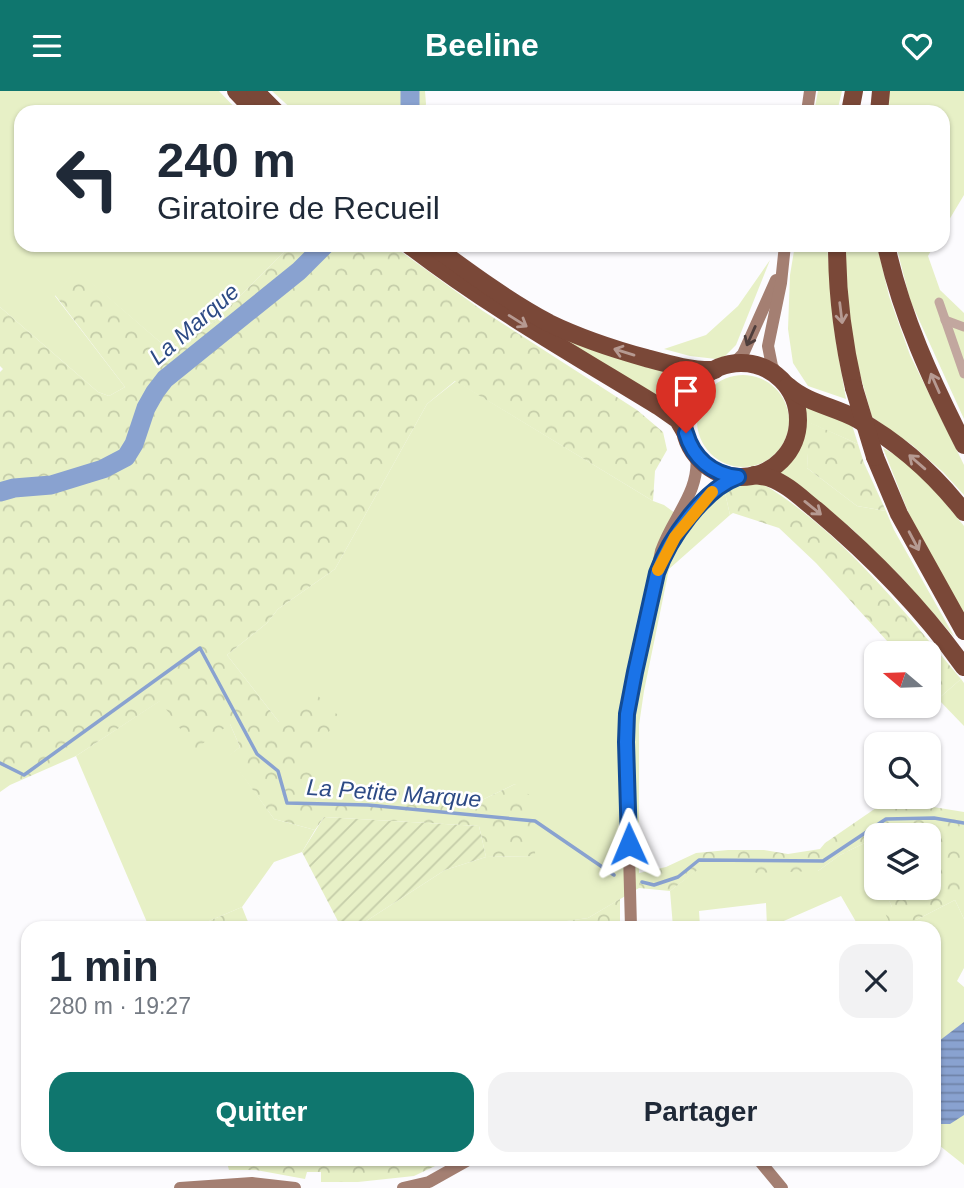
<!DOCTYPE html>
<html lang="fr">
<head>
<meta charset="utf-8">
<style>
  :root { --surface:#fff; --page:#f2f2f3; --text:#1f2937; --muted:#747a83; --accent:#0f766e }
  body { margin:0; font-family:Helvetica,sans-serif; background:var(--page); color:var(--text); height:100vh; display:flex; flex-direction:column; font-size:26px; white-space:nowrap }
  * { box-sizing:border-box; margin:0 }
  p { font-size:23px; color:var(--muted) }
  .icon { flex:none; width:38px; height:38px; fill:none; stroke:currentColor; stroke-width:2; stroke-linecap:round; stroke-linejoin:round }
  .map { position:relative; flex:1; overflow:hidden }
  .sheet { position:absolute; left:21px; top:830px; width:920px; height:245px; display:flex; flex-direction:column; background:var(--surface); border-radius:21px; box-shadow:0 2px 5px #0004 }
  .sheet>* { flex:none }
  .guide { position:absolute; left:14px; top:14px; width:936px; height:147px; border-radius:21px; box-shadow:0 2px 5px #0004; background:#fff; color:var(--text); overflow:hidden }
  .needle { width:46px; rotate:289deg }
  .controls { position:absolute; left:864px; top:550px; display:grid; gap:14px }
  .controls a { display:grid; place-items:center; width:77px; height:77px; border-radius:14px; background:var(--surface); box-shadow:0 2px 5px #0004; font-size:35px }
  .pin { position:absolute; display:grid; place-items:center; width:60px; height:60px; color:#fff; margin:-72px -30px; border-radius:50% 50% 50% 0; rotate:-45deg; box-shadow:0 0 7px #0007 }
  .pin .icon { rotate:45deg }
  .me { position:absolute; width:77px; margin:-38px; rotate:359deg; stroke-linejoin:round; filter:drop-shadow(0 0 5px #0008) }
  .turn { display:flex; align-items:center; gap:24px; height:147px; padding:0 28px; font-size:32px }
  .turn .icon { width:91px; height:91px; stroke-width:2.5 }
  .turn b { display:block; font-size:49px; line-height:60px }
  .round { display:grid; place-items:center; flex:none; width:74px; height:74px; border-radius:21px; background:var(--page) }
  .summary { display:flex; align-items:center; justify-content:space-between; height:119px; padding:0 28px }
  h1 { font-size:42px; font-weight:600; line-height:52px }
  .primary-button { display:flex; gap:14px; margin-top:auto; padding:14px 28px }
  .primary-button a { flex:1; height:80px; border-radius:21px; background:var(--accent); color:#fff; font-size:28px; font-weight:600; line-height:80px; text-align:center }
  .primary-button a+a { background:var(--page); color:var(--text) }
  header { display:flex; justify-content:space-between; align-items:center; height:91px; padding:0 28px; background:var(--accent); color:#fff; font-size:32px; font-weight:600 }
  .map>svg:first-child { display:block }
</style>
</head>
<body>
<header><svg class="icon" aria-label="menu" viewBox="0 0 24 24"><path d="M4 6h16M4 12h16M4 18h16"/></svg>Beeline<svg class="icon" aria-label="heart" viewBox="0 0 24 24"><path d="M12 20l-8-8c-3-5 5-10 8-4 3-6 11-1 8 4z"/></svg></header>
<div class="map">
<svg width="964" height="1097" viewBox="0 0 964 1097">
  <defs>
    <pattern id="forest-crowns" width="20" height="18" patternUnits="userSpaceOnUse" patternTransform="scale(1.75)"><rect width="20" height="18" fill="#e7f0c6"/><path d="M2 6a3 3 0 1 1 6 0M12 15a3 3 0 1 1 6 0" fill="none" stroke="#c5cda9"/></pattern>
    <pattern id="garden-furrows" width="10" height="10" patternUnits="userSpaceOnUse" patternTransform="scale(1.75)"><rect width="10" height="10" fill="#e7f0c6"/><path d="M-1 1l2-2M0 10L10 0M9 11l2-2" fill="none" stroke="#c5cda9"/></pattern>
    <pattern id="water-rules" width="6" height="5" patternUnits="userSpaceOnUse" patternTransform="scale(1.75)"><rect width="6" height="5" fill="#89a2d0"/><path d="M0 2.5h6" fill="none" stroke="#6f83a8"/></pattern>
  </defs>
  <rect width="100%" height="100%" fill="#fcfbfe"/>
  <!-- grass -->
  <g fill="#e7f0c6">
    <path d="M0 0H219L239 21H21V154H291L214 231 167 257 76 179 55 205 125 296 109 305 98 301 0 216Z"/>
    <path d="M272 0H425L426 13 424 21H295Z"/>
    <path d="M818 0H842L837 21H814Z"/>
    <path d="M889 0H964V104L943 139V21H886Z"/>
    <path d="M795 154H827L835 245 846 308 808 295 793 272 788 238 790 184Z"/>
    <path d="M845 154H877L889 205 910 264 964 374V404L943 381 912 354 872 326 856 269 844 206Z"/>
    <path d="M896 154H934L928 165 940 199 964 222V328L910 209Z"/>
    <path d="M770 169 736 254 725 265 716 268 690 265 664 258 706 244 738 215Z"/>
    <path d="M547 239 684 283 670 304 668 315Z"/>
    <circle cx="743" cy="330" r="46"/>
    <path d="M456 290 653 410 664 414 690 433 724 397 730 424 669 478 644 600 639 634V797L588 827 567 830 566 836H357L445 779 486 766 535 765V741L515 693 482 709 323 689 302 666 341 628 279 631 227 564 267 532 278 518 335 478 427 313Z"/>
    <path d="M804 313 852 334 858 353 810 332 807 377 857 415 886 420 894 439 955 547 902 487 851 437 779 381C801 360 806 343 804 313Z"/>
    <path d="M883 357 903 368 932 396 964 435V525L912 431Z"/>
    <path d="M961 588 964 592V635L938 608Z"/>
    <path d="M161 609 230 633 240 656 229 665 274 728 315 739 302 761 274 771 242 816 195 836H149L76 665Z"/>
    <path d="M908 735 938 739 930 757 937 783 929 785V744H880Z"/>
    <path d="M877 746V796H887L884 798 892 816 916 829 955 809 964 828V877L957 890 964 896V1074L935 1051 934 836H859L841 805 770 836H767L766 812 699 820 700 836H673L670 800 703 774 746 773 818 780 840 764Z"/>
  </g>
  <!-- forest -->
  <g fill="url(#forest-crowns)">
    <path d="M291 154H392L483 220 637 319 663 341 667 359 655 380 653 410 455 290 427 313 335 478 278 518 267 532 227 564 279 631 315 602 342 628 303 666 323 688 482 709 515 693 536 709 535 765 486 766 479 735 324 726 315 739 274 728 228 665 240 656 230 633 195 658 160 610 76 665 10 694 0 701V281L3 278 0 275V216L98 301 109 305 125 296 55 204 76 178 167 257 214 231Z"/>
    <path d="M809 331 858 353 864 372 886 420 857 415 807 377Z"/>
    <path d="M761 392C838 437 904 520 961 588L938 608 929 598V562H898L816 472 779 437 733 422 730 424 724 397Z"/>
    <path d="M915 713 964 721V828L955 809 916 829 889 831 885 822 892 816 883 797 929 796V785L937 783 930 757 938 740 908 735 877 744V746L840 764 818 780 756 782 746 774H704L670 800 639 797V782L666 776 696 762 728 759H764L788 763 820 758 825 752 876 717Z"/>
    <path d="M620 808V836H566V830L588 827Z"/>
    <path d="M242 816 250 836H195Z"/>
    <path d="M226 1068H450L414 1085 358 1091H321V1081H307L305 1088 256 1079H229Z"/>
  </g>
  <!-- garden -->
  <path fill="url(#garden-furrows)" d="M324 726 479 735 486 766 445 779 357 836H341L302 761Z"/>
  <!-- water -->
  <path fill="url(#water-rules)" d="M964 931V1024L950 1033H935V953Z"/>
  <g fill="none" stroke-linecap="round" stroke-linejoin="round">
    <!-- stream -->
    <g stroke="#89a2d0" stroke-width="3.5">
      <path d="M0 672 24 684 200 557 257 663 278 680 287 712 368 714 535 730 614 784"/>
      <path d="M642 791 654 794 678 786 699 769 823 770 886 728 934 727 964 732"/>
    </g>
    <!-- river -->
    <g stroke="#89a2d0" stroke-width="19">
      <path d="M410 0V21"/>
      <path d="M0 401 14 397 51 394 103 378 126 366 134 353 146 317 155 301 165 288 299 180 325 154"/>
    </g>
    <!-- street -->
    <g stroke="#c2a79f" stroke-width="9">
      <path d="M939 211 964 283"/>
      <path d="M945 229 964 236"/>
    </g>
    <!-- secondary -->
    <g stroke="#a47f72" stroke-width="12">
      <path d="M807 21 810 0"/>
      <path d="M734 272 743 263 776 189"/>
      <path d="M780 287 772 275 768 255 781 192 785 154"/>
      <path d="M671 453C685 428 711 395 738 386"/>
      <path d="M631 836 626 651 627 623 635 581 661 460C672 427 701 400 696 364"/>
      <path d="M758 1068 782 1097"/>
      <path d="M180 1097 252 1092 295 1097"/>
      <path d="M403 1097 429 1091 470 1068"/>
    </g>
    <!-- highway -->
    <g stroke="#7a4838" stroke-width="18">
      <path d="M236 0 256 21"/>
      <path d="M255 0 276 21"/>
      <path d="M850 21 854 0"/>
      <path d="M879 21 881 0"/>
      <path d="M409 154C487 214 573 263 658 315L678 329 685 341"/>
      <path d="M432 154C470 182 508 210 549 232 580 247 613 258 646 267 668 273 692 280 715 279"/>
      <path d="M837 154C837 203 843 250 854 297"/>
      <path d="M886 154C901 224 932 291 964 354"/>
      <circle cx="741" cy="329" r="57"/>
      <path d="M788 295C807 312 835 316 857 328 898 351 935 384 964 421"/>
      <path d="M875 366 899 423 964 540"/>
      <path d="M754 384C760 385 765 385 770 387 787 393 801 407 815 418 870 464 922 517 964 576"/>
    </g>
    <!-- highway-bridge -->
    <path stroke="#7a4838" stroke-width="18" d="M854 297 875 366"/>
  </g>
  <!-- one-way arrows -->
  <defs><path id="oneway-shaft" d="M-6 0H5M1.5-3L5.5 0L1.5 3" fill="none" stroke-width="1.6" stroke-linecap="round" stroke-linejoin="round" transform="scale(1.75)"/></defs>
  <g stroke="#b69a92">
    <use href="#oneway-shaft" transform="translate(841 222) rotate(83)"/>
    <use href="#oneway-shaft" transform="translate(518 230) rotate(32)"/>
    <use href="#oneway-shaft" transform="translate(624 261) rotate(-163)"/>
    <use href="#oneway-shaft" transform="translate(935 292) rotate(-114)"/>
    <use href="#oneway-shaft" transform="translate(917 371) rotate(-139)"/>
    <use href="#oneway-shaft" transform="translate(813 417) rotate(39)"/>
    <use href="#oneway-shaft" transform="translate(914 450) rotate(62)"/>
  </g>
  <use stroke="#4e3e3c" href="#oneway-shaft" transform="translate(751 245) rotate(114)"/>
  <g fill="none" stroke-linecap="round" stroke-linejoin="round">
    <!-- route casing -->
    <g stroke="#114b97" stroke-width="18">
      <path id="route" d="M629 753 626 651 627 623 635 581 657 482C669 448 704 398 738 386 712 383 693 367 686 342"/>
    </g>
    <!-- route -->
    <use href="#route" stroke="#1a73e8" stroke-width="12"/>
    <!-- slow -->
    <path stroke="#f59e0b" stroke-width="12" d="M658 479 675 446 712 401"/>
  </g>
  <g text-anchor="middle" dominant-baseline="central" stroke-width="5" stroke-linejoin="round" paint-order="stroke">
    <!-- water labels -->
    <g font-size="23" font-style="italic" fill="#2c4a85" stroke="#fff">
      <text transform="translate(194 233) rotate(-41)">La Marque</text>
      <text transform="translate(394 702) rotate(4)">La Petite Marque</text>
    </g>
  </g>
</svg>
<div class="controls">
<a><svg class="needle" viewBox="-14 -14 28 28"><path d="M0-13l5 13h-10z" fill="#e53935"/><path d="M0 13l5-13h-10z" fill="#747a83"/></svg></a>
<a><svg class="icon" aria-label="search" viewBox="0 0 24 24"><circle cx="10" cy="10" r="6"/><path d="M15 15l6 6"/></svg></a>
<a><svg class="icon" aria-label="layers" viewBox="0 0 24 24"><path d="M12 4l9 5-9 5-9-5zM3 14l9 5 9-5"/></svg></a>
</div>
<div class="pin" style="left:686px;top:342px;background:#d93025"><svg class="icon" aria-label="arrive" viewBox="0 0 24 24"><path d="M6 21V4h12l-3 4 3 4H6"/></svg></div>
<svg class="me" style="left:629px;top:753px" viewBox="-20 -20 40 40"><path d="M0-17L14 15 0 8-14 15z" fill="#1a73e8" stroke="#fff" stroke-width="4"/></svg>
<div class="guide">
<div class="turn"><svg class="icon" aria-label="left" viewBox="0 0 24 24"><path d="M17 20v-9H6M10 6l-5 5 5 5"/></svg><div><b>240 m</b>Giratoire de Recueil</div></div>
</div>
<section class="sheet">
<div class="summary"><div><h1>1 min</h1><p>280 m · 19:27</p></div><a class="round"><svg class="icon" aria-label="close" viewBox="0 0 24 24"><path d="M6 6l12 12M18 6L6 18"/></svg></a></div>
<div class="primary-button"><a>Quitter</a><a>Partager</a></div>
</section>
</div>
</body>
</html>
